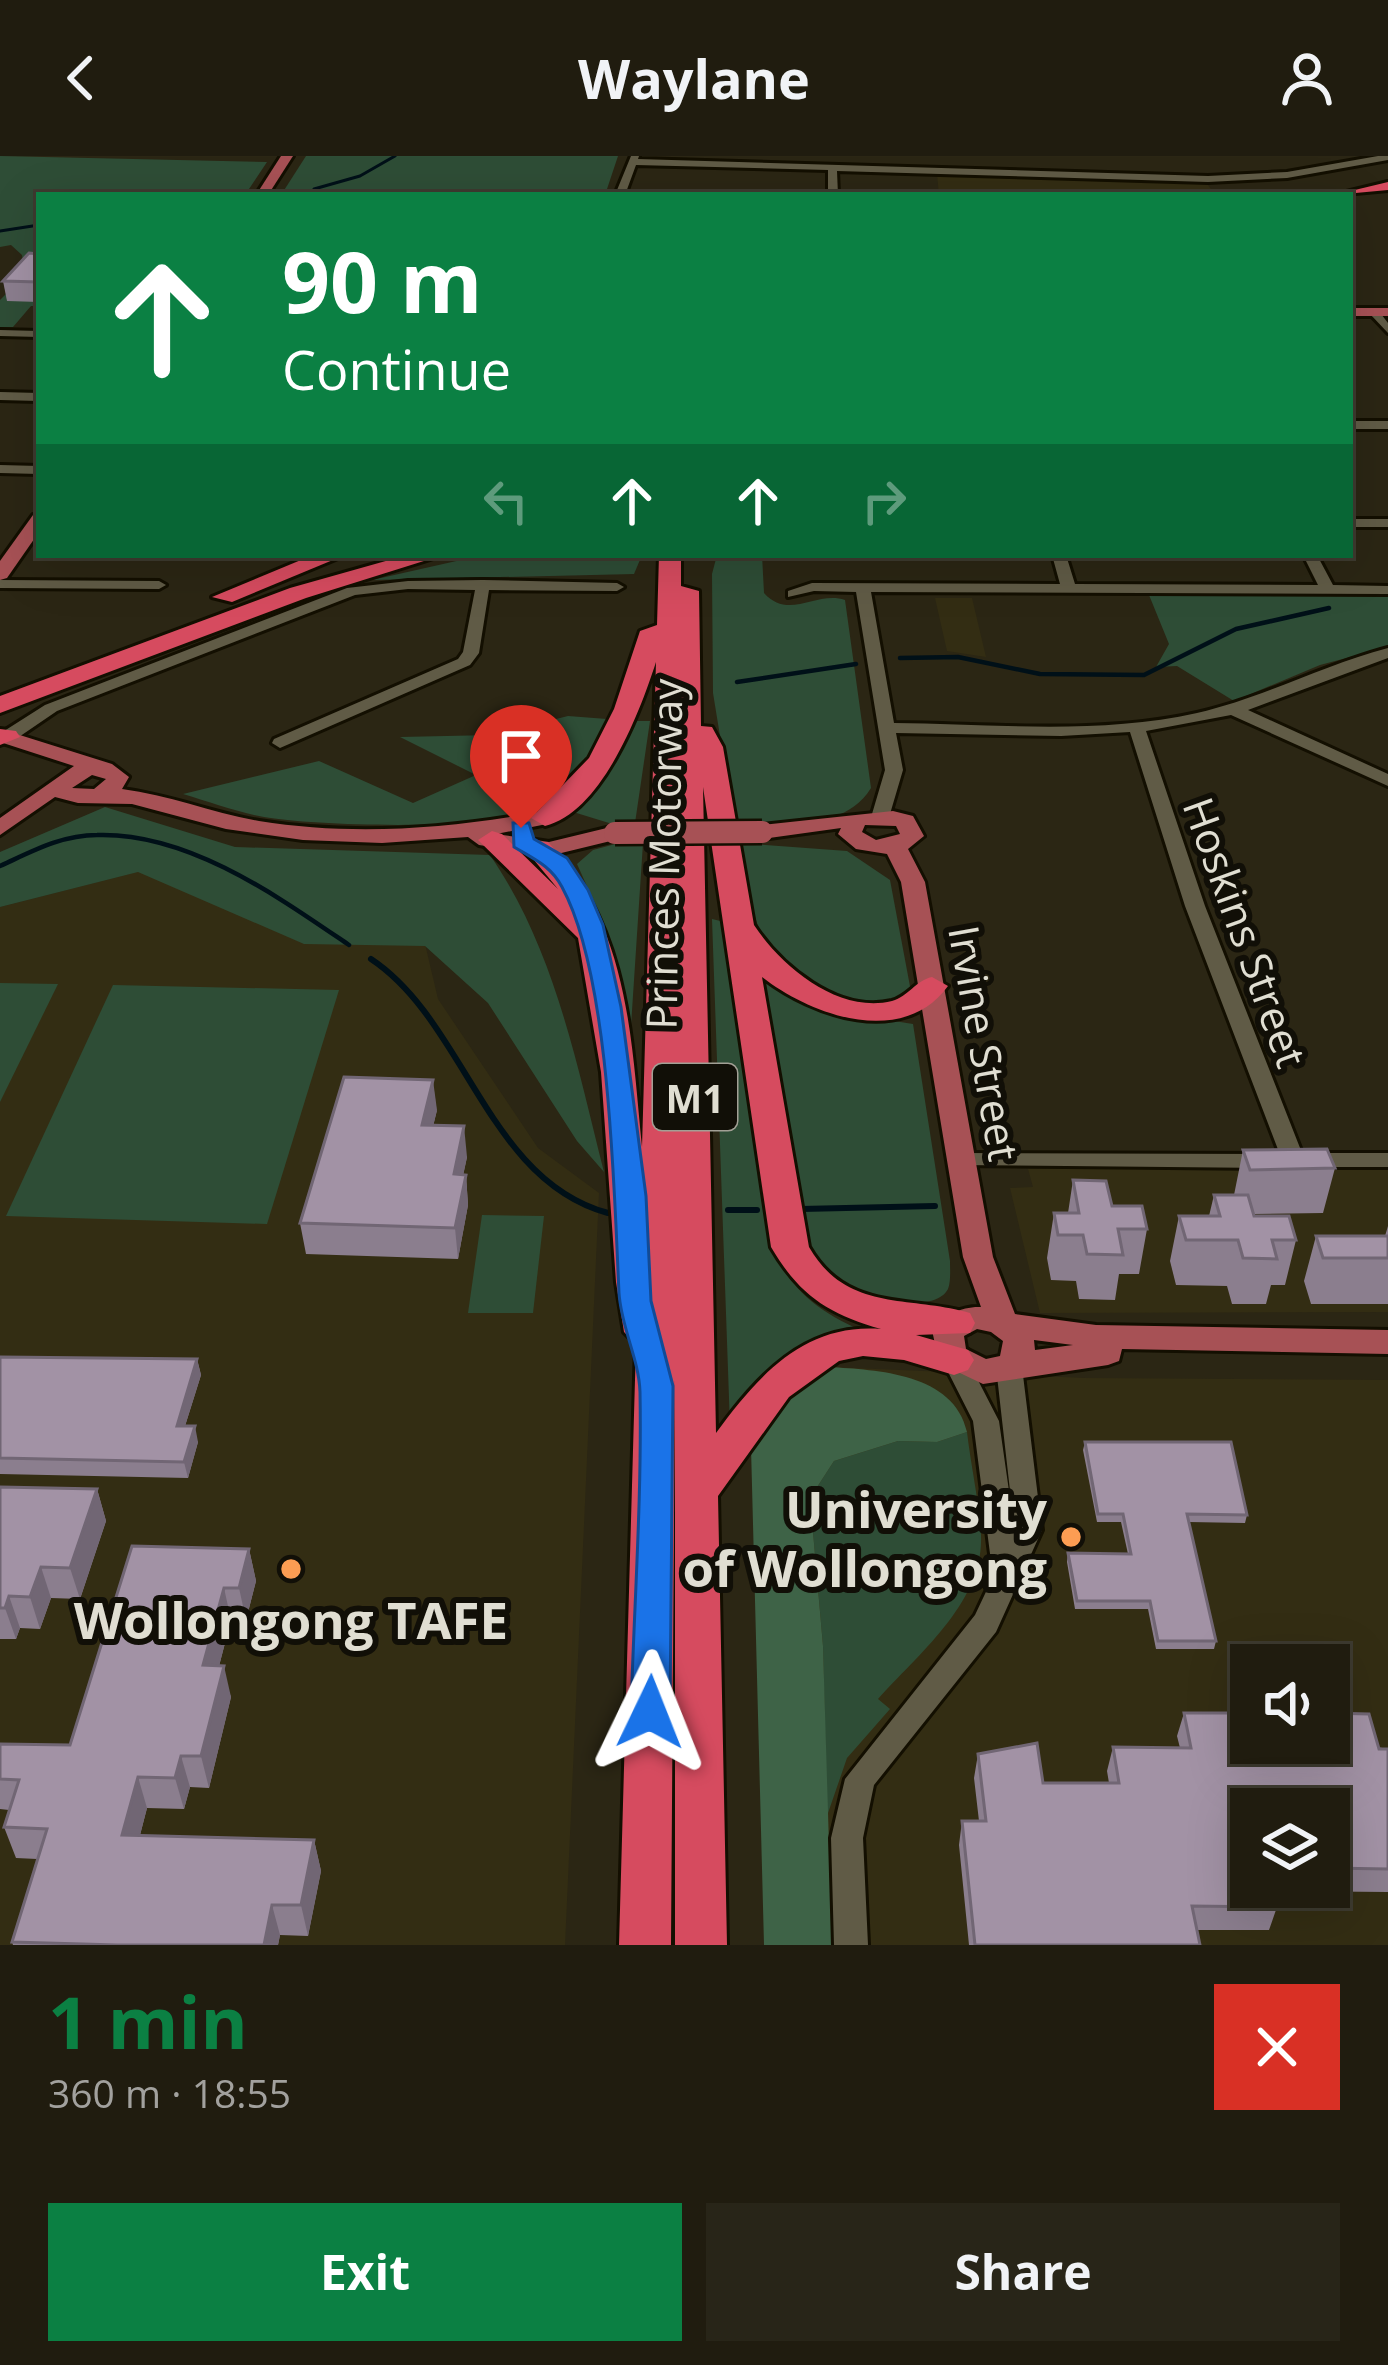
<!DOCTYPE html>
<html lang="en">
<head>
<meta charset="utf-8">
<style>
  :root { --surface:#201c0f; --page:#282518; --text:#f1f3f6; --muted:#a2a19e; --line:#3d3a2f; --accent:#0b8043 }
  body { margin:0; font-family:"Open Sans",sans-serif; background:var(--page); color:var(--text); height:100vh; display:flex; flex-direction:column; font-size:45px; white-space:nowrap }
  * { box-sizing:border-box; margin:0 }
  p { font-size:39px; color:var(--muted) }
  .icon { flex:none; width:66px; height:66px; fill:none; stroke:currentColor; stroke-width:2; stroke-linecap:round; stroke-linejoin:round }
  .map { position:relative; height:1789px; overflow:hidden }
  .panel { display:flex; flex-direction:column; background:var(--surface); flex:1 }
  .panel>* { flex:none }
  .top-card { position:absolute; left:36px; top:36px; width:1317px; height:366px; border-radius:0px; box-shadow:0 12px 48px #0002,0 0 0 3px var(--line); background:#0b8043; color:#fff; overflow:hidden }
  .buttons { position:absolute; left:1230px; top:1488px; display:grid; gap:24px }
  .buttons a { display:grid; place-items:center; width:120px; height:120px; border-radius:0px; background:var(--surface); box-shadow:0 12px 48px #0002,0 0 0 3px var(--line); font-size:60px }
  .pin { position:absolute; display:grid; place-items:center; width:102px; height:102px; color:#fff; margin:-123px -51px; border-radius:50% 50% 50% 0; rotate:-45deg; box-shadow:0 0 12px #0007 }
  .pin .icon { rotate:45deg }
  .me { position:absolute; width:132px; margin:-66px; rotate:2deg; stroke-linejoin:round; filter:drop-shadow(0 0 9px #0008) }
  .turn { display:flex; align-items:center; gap:42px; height:252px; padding:0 48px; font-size:54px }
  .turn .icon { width:156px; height:156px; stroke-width:2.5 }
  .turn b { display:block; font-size:84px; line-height:102px }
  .lanes { display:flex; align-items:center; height:114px; padding:0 48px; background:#0003; justify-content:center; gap:60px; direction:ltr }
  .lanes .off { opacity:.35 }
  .round { display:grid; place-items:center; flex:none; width:126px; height:126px; border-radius:0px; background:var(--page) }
  .overview { display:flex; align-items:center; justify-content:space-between; height:204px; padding:0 48px }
  h1 { font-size:72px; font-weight:700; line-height:90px; color:var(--accent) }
  .primary-button { display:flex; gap:24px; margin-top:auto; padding:24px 48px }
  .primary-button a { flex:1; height:138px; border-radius:0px; background:var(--accent); color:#fff; font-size:48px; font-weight:700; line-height:138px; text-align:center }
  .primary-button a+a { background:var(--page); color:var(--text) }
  header { display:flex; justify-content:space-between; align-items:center; height:156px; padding:0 48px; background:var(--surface); font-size:54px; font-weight:700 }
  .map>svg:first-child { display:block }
</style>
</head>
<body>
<header><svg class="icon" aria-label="back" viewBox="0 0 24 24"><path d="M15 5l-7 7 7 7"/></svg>Waylane<svg class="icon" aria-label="person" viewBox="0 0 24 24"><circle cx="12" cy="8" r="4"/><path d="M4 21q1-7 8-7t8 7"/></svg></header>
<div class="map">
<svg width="1388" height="1789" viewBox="0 0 1388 1789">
  <rect width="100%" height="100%" fill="#2b2614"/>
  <!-- built -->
  <g fill="#332d13" fill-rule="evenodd">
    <path d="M937 18 1206 26 1215 39H939Z"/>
    <path d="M935 442H972L986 501 947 495Z"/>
    <path d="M235 691 404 699 438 843 538 992 599 1037 565 1789H0V751Z"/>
    <path d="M1388 1010V1156L1040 1157 1010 1032 1033 1031 1028 1013Z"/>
    <path d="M829 1211 1085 1222 1388 1224V1789H764L799 1228ZM1251 1509H1329V1587H1251ZM1251 1653H1329V1731H1251Z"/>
  </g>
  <!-- green -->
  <g fill="#2e4d36">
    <path d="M0 0 267 6 245 39H39V150H31L13 171H0V144L25 119 22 99 11 89 0 91Z"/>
    <path d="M306 0H618L605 39H281Z"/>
    <path d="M483 399H642L634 418 372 424Z"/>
    <path d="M717 399H762L764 437C789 465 817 434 845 444L871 632C843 677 781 666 734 666L713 537 712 418Z"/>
    <path d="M1149 439 1388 440V491L1320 509 1234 545 1177 510 1156 511 1169 488Z"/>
    <path d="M568 560 607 563C590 595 574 633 541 652 500 676 315 670 264 661 237 656 210 646 183 638L319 605 413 647 476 619 400 581 492 579Z"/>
    <path d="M636 565H650L635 667H609L570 655Z"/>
    <path d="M105 651 235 691 490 699C555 794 576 906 604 1016L577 985 488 847 425 790 304 788 138 716 0 751V696Z"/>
    <path d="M619 687H643L631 870 603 766 577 708 593 694Z"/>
    <path d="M739 687 847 695 890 724 912 841 901 852C777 836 758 806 739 687Z"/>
    <path d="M712 763 729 767 772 1089C792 1141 827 1160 876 1181L730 1270Z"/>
    <path d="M760 821 856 859 913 868 950 1105C950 1113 951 1126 948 1133 935 1159 862 1143 841 1132 825 1123 815 1104 806 1089Z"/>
    <path d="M0 827 58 828 0 946Z"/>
    <path d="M113 829 339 834 267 1068 6 1060Z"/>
    <path d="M482 1059 544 1060 533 1157H468Z"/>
    <path d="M967 1276C971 1310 979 1345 981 1379 984 1446 918 1498 878 1543L890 1553 847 1602 827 1660 823 1490 810 1342 834 1305 898 1285 937 1286Z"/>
  </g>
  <!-- forest -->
  <path fill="#3e6347" d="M829 1211C877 1214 954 1217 967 1276L937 1286 898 1285 834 1305 810 1342 823 1490 832 1789H764L750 1253Z"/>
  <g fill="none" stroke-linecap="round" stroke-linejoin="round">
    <!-- stream-far2 -->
    <g stroke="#001018" stroke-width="3">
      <path d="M314 33 360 20 395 0"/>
      <path d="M0 75 39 69"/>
    </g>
    <!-- stream-far1 -->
    <g stroke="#001018" stroke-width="4.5">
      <path d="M900 502 958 501 1040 518 1144 519 1236 473 1329 452"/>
      <path d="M737 526 856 508"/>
      <path d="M0 710C31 696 61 679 97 679 188 676 277 740 349 789"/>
    </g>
    <!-- stream -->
    <g stroke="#001018" stroke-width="6">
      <path d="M371 803C466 866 487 1024 608 1057"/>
      <path d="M801 1053 935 1050"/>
      <path d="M728 1054H757"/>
    </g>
    <!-- minor casing -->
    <g stroke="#130f01" stroke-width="6">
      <g id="minor">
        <path d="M631 0H639L638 3 1208 20 1287 16 1378 0H1388V4L1287 22 1208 26 837 15 838 39H828V14L636 9 625 39H615Z"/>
        <path d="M1370 154H1378L1388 167V177L1370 158Z"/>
        <path d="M0 174 39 175V181L0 180Z"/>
        <path d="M0 236 39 237V245L0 244Z"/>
        <rect x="1350" y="265" width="38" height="8"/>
        <path d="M0 309 39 310V318L0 317Z"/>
        <rect x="1350" y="363" width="38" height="8"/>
        <path d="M1052 399H1066L1075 428 1318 429 1303 399H1317L1333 429 1388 430V438L871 436 894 567C994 568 1099 579 1197 557 1263 542 1323 509 1388 492V502L1248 554 1388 618V630L1231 559 1146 575 1205 750 1302 997H1388V1011H1293L1282 1004 1185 750 1130 576 1061 580 896 577 903 614 890 658 881 663 872 658 885 614 856 436 814 435 788 441V435L812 427 1060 428Z"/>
        <path d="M0 424 159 425 166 429 159 433 0 432Z"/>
        <path d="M483 424 617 427 624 431 617 435 489 434 479 497 470 509 280 592 272 587 274 583 458 503 463 496 475 434 408 433 355 439 57 555 13 585 0 583 1 577 45 549 347 432 408 425Z"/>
        <path d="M963 997 1268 998 1279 1005 1268 1012 955 1009 952 1004Z"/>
        <path d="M956 1197 965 1199 999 1265 1014 1370 996 1211 1000 1204 1009 1202 1018 1204 1022 1211 1042 1374 996 1476 874 1629 863 1682 868 1789H834L831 1682 845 1623 975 1459 993 1421 973 1265 943 1206 947 1199Z"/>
      </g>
    </g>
    <!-- major casing -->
    <g stroke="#130f01" stroke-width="6">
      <g id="major">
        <path d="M281 0H293L268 39H256Z"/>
        <rect x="1350" y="152" width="38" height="8"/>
        <path d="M39 358V376L7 422 0 424V405L33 359Z"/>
        <path d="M7 575 112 608 129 621 122 633C169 639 213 657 259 665 352 680 447 673 539 656L547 658V668L496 678 549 686 615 670 627 677 623 682 549 700 479 689 468 681 382 687 303 684 226 673 132 648 78 647 55 641 0 679V662L74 610 0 586V576ZM92 619 106 623 94 633 72 632Z"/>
        <path d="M893 655 913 660 924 680 908 693 925 726 993 1101 1015 1158 1096 1169 1388 1174V1198L1122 1193 1119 1205 1108 1209 983 1228 939 1207 932 1174C941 1159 964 1150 981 1151L963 1101 901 726 887 698 856 693 838 678 841 672 762 683 750 676 762 669ZM865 669 896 670 900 678 876 684 862 676ZM977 1173 991 1176 1003 1185 1000 1200 986 1203 966 1193 964 1180ZM1034 1184 1073 1189 1035 1194Z"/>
      </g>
    </g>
    <!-- highway casing -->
    <g stroke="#130f01" stroke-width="6">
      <g id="highway">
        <path d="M1388 26V34L1334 39Z"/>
        <path d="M313 399H345L232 446 212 441Z"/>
        <path d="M407 399H443L306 442 0 557V540L290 432Z"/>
        <path d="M659 399H681V430L699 435 701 570 712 571 723 591 754 769C781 810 838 858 892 845 909 840 915 825 932 821L948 830C903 892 812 860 762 821L809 1091C847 1157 909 1139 970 1157L975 1167 970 1177 916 1179 968 1194 974 1204 968 1214 954 1219 904 1204 863 1200 839 1205 789 1241 718 1340 727 1789H675V1221L671 1789H619L636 1188 624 1176 616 1126 601 916 578 782 478 684 492 675 502 678 558 733 524 692 528 686H548C629 770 631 881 642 991L656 506C640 556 602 656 545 670L531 662 589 602 614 553 640 475 657 469ZM703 631 771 1091C799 1139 828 1158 881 1173 804 1167 758 1220 716 1277Z"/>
        <path d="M0 573 16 575 20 581 0 589Z"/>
      </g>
    </g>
    <!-- minor -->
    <use href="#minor" fill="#605b46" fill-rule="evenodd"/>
    <!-- major -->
    <use href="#major" fill="#a75155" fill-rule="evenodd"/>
    <!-- highway -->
    <use href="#highway" fill="#d64b5f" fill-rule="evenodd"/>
    <!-- major-bridge casing -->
    <g stroke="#130f01" stroke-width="27" stroke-linecap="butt">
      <path id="major-bridge" d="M615 677 762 676"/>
    </g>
    <!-- major-bridge -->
    <use href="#major-bridge" stroke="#a75155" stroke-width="22"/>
  </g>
  <!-- wall -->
  <g fill="#8b7e8e" fill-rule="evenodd">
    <path d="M39 98V146L7 145 3 125Z"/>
    <path d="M437 954 433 970 467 1001 463 1019H466L468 1049 458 1103 306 1098 300 1067Z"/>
    <path d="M1243 994 1335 1012 1323 1057 1253 1058 1296 1084 1285 1129H1271L1266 1148H1232L1227 1130 1176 1129 1170 1105 1179 1060H1209L1214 1039H1234Z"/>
    <path d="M1073 1024 1147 1073 1139 1118H1119L1115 1144 1079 1143 1076 1125 1051 1124 1047 1102 1054 1057H1068Z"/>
    <path d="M1388 1070V1148H1311L1304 1125 1316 1080H1385Z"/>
    <path d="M0 1201 197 1203 201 1219 185 1270 198 1286 188 1322 0 1318Z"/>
    <path d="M1085 1286 1247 1359 1245 1367 1189 1366 1216 1485 1214 1493H1156L1148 1453H1075L1067 1406 1068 1397 1128 1398 1121 1366H1097L1083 1294Z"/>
    <path d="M0 1331 97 1333 106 1365 80 1443 51 1442 40 1473 20 1472 16 1483H0Z"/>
    <path d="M249 1393 256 1425 246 1464H231L219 1510 231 1541 209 1632 190 1631 184 1653 147 1652 140 1679 314 1684 321 1715 308 1780 280 1779 278 1789H13L12 1786 37 1703 16 1702 4 1671 9 1654 0 1653V1588L70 1589Z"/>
    <path d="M1184 1557 1388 1593V1736L1273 1735 1277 1751 1269 1774H1196L1200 1789H969L959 1689 962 1665H979L974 1622 978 1598 1043 1627H1109L1107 1615 1113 1591 1180 1592 1177 1580ZM1251 1653H1329V1731H1251Z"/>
  </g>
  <!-- shaded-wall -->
  <g fill="#716674">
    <path d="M433 924 437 954 426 1000 422 969Z"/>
    <path d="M464 970 467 1001 457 1049 454 1018Z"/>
    <path d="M466 1019 468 1049 458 1103 455 1072Z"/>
    <path d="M197 1203 201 1219 180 1286 177 1270Z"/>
    <path d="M195 1270 198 1286 188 1322 184 1306Z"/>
    <path d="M97 1333 106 1365 80 1443 70 1412Z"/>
    <path d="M249 1393 256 1425 246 1464 239 1432Z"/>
    <path d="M41 1411 51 1442 40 1473 30 1441Z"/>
    <path d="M224 1432 231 1464 211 1541 203 1509Z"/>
    <path d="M9 1440 20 1472 16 1483 5 1452Z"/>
    <path d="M224 1510 231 1541 209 1632 201 1600Z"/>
    <path d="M181 1600 190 1631 184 1653 175 1622Z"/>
    <path d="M138 1621 147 1652 132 1710 122 1679Z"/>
    <path d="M314 1684 321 1715 308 1780 301 1749Z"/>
    <path d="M272 1749 280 1779 278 1789H264Z"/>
  </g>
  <!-- building -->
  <g fill="#a292a5" stroke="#716674" stroke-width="3">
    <path d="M29 97 39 98V126L3 125Z"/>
    <path d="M344 921 433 924 422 969 464 970 454 1018 466 1019 455 1072 300 1067Z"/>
    <path d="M1327 993 1335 1012 1250 1014 1243 994Z"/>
    <path d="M1073 1024 1106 1025 1112 1050H1142L1147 1073H1118L1123 1099 1087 1098 1083 1079H1058L1054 1057H1079Z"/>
    <path d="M1214 1039H1248L1254 1060H1289L1296 1084H1272L1277 1103 1243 1102 1238 1084H1186L1179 1060H1220Z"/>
    <path d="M1316 1080H1388V1102H1323Z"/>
    <path d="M0 1201 197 1203 177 1270H195L184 1306 0 1302Z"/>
    <path d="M1085 1286H1231L1247 1359 1187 1358 1216 1485H1158L1150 1445H1077L1068 1397 1131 1398 1123 1358H1098Z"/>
    <path d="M0 1331 97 1333 70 1412 41 1411 30 1441 9 1440 5 1452H0Z"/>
    <path d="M132 1390 249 1393 239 1432H224L203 1509 224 1510 201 1600H181L175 1622 138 1621 122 1679 314 1684 301 1749H272L264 1789H117L12 1786 47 1673 4 1671 19 1624 0 1623V1588L70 1589Z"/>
    <path d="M1184 1557H1251V1587H1329V1557L1369 1558 1379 1593H1388V1713L1329 1712V1653H1251V1731H1272L1277 1751 1192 1750 1200 1789H975L962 1665H986L978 1598 1037 1587 1043 1627H1119L1113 1591 1191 1592Z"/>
  </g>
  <!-- route -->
  <path fill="#1a73e8" stroke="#114b97" stroke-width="3" d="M513 667H529L534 683 567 702 588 734 603 769 621 851 646 1040 651 1145 673 1230 670 1556 664 1568 650 1573 637 1568 631 1556C634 1450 642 1342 640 1236 639 1203 621 1171 619 1137 614 1034 610 819 562 731 551 710 534 703 514 691Z"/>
  <!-- markers -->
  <g fill="#fc9d53" stroke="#110f07" stroke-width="4.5">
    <circle cx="1071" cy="1381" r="12"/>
    <circle cx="291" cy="1413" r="12"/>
  </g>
  <g text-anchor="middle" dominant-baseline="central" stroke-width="12" stroke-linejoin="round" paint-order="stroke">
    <!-- shield labels -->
    <rect fill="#110f07" stroke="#a2a095" stroke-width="3" x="653" y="908" width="84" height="66" rx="9"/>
    <g font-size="39" font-weight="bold" fill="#e0ded2">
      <text x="695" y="941">M1</text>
    </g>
    <!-- street labels -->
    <g font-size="42" fill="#e0ded2" stroke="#110f07">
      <text transform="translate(663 698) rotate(-89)">Princes Motorway</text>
      <text transform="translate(1246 776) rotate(70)">Hoskins Street</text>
      <text transform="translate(985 887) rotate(80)">Irvine Street</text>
    </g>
    <!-- near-poi labels -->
    <g font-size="51" font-weight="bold" fill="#e0ded2" stroke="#110f07" text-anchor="end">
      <text x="1047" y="1352">University<tspan x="1047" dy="59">of Wollongong</tspan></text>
      <text x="291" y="1463" text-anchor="middle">Wollongong TAFE</text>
    </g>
  </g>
</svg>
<div class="buttons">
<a><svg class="icon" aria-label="sound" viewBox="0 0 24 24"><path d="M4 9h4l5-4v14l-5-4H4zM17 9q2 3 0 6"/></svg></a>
<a><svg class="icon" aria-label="layers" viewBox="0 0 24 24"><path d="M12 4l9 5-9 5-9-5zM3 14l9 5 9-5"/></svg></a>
</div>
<div class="pin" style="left:521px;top:672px;background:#d93025"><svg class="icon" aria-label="arrive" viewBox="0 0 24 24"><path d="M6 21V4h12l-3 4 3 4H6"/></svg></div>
<svg class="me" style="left:650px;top:1556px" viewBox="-20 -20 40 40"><path d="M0-17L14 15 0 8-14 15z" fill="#1a73e8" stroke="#fff" stroke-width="4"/></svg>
<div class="top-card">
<div class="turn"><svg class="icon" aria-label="ahead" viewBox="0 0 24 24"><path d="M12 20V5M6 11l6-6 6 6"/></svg><div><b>90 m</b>Continue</div></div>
<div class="lanes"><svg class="icon off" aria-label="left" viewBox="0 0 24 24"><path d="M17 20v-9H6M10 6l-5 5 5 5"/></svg><svg class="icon" aria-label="ahead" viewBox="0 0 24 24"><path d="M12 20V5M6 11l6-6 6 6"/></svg><svg class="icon" aria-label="ahead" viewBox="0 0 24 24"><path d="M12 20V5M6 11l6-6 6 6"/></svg><svg class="icon off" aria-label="right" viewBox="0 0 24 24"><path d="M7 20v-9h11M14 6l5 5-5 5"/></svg></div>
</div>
</div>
<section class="panel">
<div class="overview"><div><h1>1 min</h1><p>360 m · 18:55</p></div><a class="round" style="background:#d93025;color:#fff"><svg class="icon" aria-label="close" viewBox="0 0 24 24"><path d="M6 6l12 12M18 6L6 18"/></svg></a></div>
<div class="primary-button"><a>Exit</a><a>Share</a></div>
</section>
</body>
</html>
